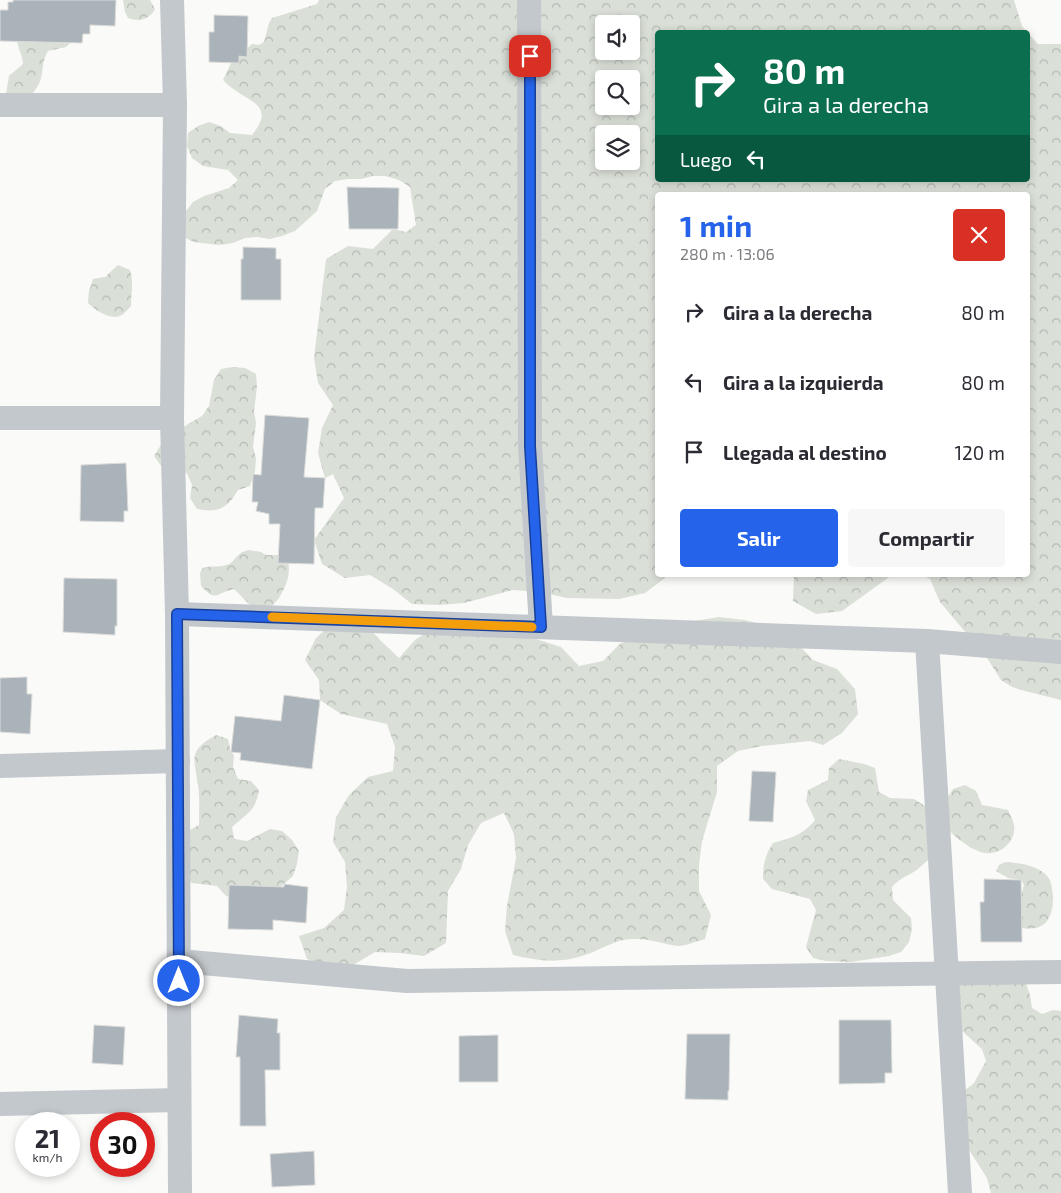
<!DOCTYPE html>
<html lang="es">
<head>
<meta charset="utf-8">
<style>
  :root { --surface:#fff; --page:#f7f7f7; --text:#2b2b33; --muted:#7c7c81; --accent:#2563eb }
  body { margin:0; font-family:"Exo 2",sans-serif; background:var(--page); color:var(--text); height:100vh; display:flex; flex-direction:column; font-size:19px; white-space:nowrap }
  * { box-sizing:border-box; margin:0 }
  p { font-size:16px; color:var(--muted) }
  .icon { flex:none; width:28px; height:28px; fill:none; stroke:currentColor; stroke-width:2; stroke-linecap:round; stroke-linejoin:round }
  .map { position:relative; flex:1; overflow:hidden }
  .panel { position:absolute; left:655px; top:192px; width:375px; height:385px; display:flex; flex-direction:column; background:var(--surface); border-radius:5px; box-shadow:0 2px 8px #0003 }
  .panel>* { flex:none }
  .hud { position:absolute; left:655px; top:30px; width:375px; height:152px; border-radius:5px; box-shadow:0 2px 8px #0003; background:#0b6e4f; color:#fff; overflow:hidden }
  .tools { position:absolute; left:595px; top:15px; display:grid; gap:10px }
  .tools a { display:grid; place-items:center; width:45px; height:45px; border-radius:5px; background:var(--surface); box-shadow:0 2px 8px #0003; font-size:25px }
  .speed { position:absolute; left:15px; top:1112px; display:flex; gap:10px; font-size:25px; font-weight:700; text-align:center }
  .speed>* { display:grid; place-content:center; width:65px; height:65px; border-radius:50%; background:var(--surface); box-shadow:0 2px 8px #0003; line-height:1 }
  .speed small { font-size:12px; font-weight:400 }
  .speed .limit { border:8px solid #d22; background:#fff; color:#111 }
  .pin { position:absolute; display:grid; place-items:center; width:42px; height:42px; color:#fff; margin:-21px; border-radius:10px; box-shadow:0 2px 8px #0006 }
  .me { position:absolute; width:55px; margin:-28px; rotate:0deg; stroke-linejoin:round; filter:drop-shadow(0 0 4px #0008) }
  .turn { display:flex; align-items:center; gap:18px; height:105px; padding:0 25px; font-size:22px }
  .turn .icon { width:65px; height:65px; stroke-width:2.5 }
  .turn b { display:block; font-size:35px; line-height:42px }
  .then { display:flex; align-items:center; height:48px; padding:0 25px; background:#0003; gap:10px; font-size:19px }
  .round { display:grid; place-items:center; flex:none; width:52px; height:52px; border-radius:5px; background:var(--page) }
  .overview { display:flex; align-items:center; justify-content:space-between; height:85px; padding:0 25px }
  h1 { font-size:30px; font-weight:700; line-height:38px; color:var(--accent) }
  .action { display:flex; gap:10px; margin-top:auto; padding:10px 25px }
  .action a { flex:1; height:58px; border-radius:5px; background:var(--accent); color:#fff; font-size:20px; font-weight:700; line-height:58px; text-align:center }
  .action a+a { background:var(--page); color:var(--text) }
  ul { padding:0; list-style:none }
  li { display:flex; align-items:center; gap:15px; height:70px; padding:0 25px }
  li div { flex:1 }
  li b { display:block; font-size:19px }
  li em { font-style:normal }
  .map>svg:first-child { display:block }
</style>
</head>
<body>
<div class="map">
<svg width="1061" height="1193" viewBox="0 0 1061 1193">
  <defs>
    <pattern id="forest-crowns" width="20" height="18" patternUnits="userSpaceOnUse" patternTransform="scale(1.25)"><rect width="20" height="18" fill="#dadfd7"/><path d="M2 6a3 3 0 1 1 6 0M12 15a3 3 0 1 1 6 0" fill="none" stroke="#b4b9b4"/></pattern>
  </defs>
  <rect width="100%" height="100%" fill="#fafaf8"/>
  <!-- forest -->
  <g fill="url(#forest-crowns)" fill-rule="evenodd">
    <path d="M123 0H150L155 9C149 20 139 22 128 18L125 12Z"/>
    <path d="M319 0H1014L1022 26 1027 32H658V180H1028V33L1038 44H1061V700L1025 691 1012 687 1001 680 987 658 940 602 930 579 922 575H1028V195H658V575H666L665 578 645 593 619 599 567 598 540 592 513 590 464 603 438 605 412 604 393 589 370 575 345 578 322 564 314 540 344 498 333 474 325 478 318 453 322 428 333 405 318 383 314 358 326 259 348 246 373 249 393 229 406 232 416 225 410 187 399 180 385 176H373L361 179H348L335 181 325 189 317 211 295 231 282 236 270 239 257 237 245 238 233 243 219 245 194 242 183 237 186 211 193 202 204 196 229 188 238 180 228 170 203 166 192 158 187 146 188 133 198 126 209 122 221 126 230 133 252 135C276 106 250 102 232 88 229 86 226 83 223 80L232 61 252 44 259 45 264 42 269 23 272 18 317 4ZM604 24H631V51H604ZM604 79H631V106H604ZM604 134H631V161H604Z"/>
    <path d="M17 40 71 42 66 47 48 51C38 68 48 78 30 96L6 94 9 76 23 64C23 56 18 49 17 40Z"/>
    <path d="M118 265 130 270C134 282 131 293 131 306 129 308 125 313 122 315 110 321 97 311 88 303L89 291 93 279 105 277Z"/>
    <path d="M233 367 245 368 256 374 257 387 254 411 256 423 253 447 256 458 255 471 250 486 238 490C227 509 218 513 197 509L190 498 192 485 187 473 162 467 154 456 161 445 180 429 202 416 209 406 214 380 221 369Z"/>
    <path d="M249 550 261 552 266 555H279L288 562C292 577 282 597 271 607H252L234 589C215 593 217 603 201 586L200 573 203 568C211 565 218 568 226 565 236 563 234 553 249 550Z"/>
    <path d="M794 575H892L842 611 816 614 793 601Z"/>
    <path d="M719 617 745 620 770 627 794 640 813 660 837 669 855 689 858 714 842 733 823 745 810 741 762 746 738 751 717 766V792L702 841 699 865V891L711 915 705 939C697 941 686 946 678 946 663 944 648 938 632 939 616 939 600 950 585 955 560 964 538 961 513 955L505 931 507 906 516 858 514 834 504 813 481 823 468 845 461 869 448 891 446 943 424 956 400 953 375 952 353 965 329 968 307 959 299 936 324 928 344 910 347 887 345 862 333 842 336 817 349 795 368 777 393 771 395 747 387 724 341 714 320 700 319 680 305 660 316 638 335 621H362L381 641 399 658 415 640 438 625 514 632 561 647 579 666 603 661 621 643 694 621Z"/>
    <path d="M216 735 228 739 231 752 234 755 233 767 238 779 251 781 259 790C256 811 246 814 232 827L234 839 247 841 270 829 282 831 292 840 299 851 297 864 293 876 273 893 237 899 226 896 217 886 192 883 183 876 188 831 199 825C199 812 200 797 198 785 194 757 188 751 216 735Z"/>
    <path d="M839 759 864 764 875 768 879 792 890 798 914 799 925 806 930 818 934 854C927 861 920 868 912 873 904 877 898 880 892 887L893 900 911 918 912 930 909 942 901 952 889 956 851 962 826 961 813 958 806 947 816 910 810 899 772 889 763 879C763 865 765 855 773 843 791 838 803 835 815 820L806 801 808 790 828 780 829 768Z"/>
    <path d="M965 785 976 791 982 805 1008 810C1009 814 1012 817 1013 821 1019 838 1003 855 985 853 972 851 952 835 944 825L946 800 953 789Z"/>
    <path d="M1005 862C1020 863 1038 865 1048 877 1052 882 1052 890 1053 896 1053 922 1043 933 1017 927L1013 900 1022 892 1024 885 1021 880 1008 878 996 871 999 865Z"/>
    <path d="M958 983H1026L1030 995 1032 1008 1042 1014 1053 1010 1061 1011V1193H991L987 1178 966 1145 964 1091 974 1083 986 1061 982 1049 962 1031 955 1020Z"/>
  </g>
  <!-- building -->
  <g fill="#aab3b9" stroke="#dcdcda">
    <path d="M13 0H116L115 26 90 25V34H83L82 43 0 41V10H8V2H13Z"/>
    <path d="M214 15 248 16 247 57 239 56V63L209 62V32H214Z"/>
    <path d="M347 187 399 188 398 229H349Z"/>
    <path d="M243 247 276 248V259H281V300H241V259H243Z"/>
    <path d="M265 415 309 418 304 477 325 478 323 508H315L314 564 278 563 280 524H269V514L256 511 258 502H252L253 474 261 475Z"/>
    <path d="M126 463 128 511H124V522L80 521 81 465Z"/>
    <path d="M64 578 117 579V626H115V635L63 632Z"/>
    <path d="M27 677V694H32L30 734 0 732V678Z"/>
    <path d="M284 695 320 700 312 769 240 760 241 753 231 752 235 716 281 721Z"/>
    <path d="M752 771 776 772 773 822 749 821Z"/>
    <path d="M984 879 1021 880 1022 942H981L980 902H984Z"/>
    <path d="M284 884 308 887 306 923 273 920V930L228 929 229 885 284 887Z"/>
    <path d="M239 1015 278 1019 277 1033H280V1070H265L266 1126H240V1057H236Z"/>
    <path d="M839 1020H891L892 1073H885V1083L839 1084Z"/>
    <path d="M94 1025 125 1027 123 1065 92 1063Z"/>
    <path d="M687 1034H730L729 1091H728V1100L685 1099Z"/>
    <path d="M498 1035V1082H459V1036Z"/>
    <path d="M314 1151 315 1185 272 1187 270 1154Z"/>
  </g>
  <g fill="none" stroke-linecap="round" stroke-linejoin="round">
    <!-- minor -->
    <g stroke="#c3c8cc" stroke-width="24">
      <path d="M172 0 175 105 172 418 177 614 180 1193"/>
      <path d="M529 0 530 446 541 627"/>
      <path d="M0 105H175"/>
      <path d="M0 418H172"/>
      <path d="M177 614 927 641 1061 652"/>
      <path d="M927 641 960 1193"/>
      <path d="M0 766 178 761"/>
      <path d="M179 961 407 981 1061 972"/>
      <path d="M0 1104 179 1100"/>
    </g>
  </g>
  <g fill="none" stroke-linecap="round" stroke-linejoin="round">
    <!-- route casing -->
    <g stroke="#184099" stroke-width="12">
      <path id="route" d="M179 981 177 614 541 627 530 446V56"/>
    </g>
    <!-- route -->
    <use href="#route" stroke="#2563eb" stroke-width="9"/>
    <!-- slow -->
    <path stroke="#f59e0b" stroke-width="9" d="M272 617 532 627"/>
  </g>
</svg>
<div class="tools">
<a><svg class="icon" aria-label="sound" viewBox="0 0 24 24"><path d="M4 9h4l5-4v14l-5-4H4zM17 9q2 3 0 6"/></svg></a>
<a><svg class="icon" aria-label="search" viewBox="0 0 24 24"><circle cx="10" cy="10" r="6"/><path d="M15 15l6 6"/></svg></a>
<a><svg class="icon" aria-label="layers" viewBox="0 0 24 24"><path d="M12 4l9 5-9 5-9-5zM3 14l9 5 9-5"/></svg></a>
</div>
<div class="speed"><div>21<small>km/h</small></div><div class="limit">30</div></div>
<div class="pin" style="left:530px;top:56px;background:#d93025"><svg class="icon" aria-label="arrive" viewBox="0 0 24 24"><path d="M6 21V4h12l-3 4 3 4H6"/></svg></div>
<svg class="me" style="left:179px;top:981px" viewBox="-20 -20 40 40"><circle r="17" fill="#2563eb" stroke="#fff" stroke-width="3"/><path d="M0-11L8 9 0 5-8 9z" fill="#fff"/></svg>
<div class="hud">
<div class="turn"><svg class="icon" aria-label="right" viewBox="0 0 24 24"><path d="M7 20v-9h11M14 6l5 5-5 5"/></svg><div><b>80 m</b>Gira a la derecha</div></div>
<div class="then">Luego<svg class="icon" aria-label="left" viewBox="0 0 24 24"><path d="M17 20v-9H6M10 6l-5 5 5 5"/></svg></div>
</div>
<section class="panel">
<div class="overview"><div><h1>1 min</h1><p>280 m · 13:06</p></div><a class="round" style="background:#d93025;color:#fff"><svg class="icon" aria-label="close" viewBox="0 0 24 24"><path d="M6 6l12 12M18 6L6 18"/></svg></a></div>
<ul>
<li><svg class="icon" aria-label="right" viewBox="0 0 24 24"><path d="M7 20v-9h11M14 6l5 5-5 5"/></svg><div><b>Gira a la derecha</b></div><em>80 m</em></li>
<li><svg class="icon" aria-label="left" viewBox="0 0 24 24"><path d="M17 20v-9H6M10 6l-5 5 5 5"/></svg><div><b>Gira a la izquierda</b></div><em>80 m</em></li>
<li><svg class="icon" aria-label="arrive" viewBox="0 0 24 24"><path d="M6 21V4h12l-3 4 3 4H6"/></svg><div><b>Llegada al destino</b></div><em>120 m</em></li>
</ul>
<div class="action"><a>Salir</a><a>Compartir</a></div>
</section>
</div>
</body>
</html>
